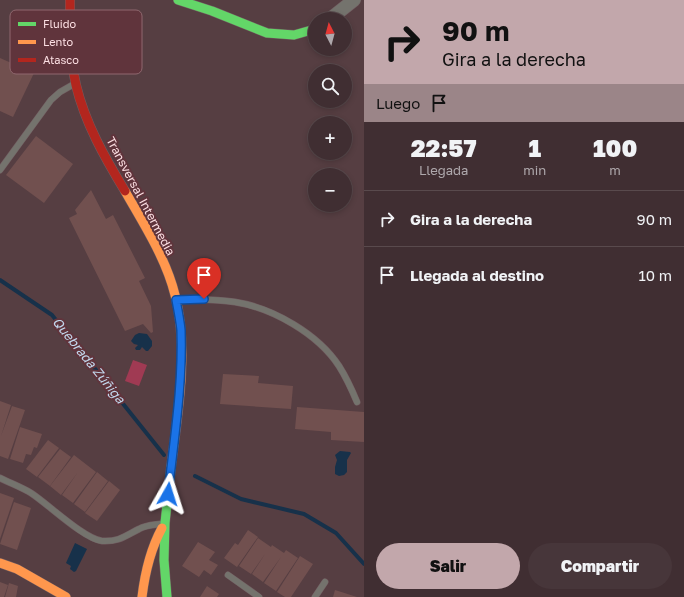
<!DOCTYPE html>
<html lang="es">
<head>
<meta charset="utf-8">
<style>
  :root { --surface:#402e32; --page:#47363a; --text:#f1f3f6; --muted:#aea8ac; --line:#594a4d; --accent:#c2a7ab }
  body { margin:0; font-family:"Golos Text",sans-serif; background:var(--page); color:var(--text); height:100vh; display:flex; flex-direction:column; font-size:15px; white-space:nowrap }
  * { box-sizing:border-box; margin:0 }
  p { font-size:13px; color:var(--muted) }
  .icon { flex:none; width:22px; height:22px; fill:none; stroke:currentColor; stroke-width:2; stroke-linecap:round; stroke-linejoin:round }
  .map { position:relative; flex:1; overflow:hidden }
  .side { display:flex; flex-direction:column; background:var(--surface); width:320px }
  .side>* { flex:none }
  .hud { background:#c2a7ab; color:#111; overflow:hidden }
  .needle { width:26px; rotate:354deg }
  .fabs { position:absolute; left:308px; top:12px; display:grid; gap:8px }
  .fabs a { display:grid; place-items:center; width:44px; height:44px; border-radius:50%; background:var(--surface); box-shadow:0 2px 6px #0003,0 0 0 1px var(--line); font-size:20px }
  .pin { position:absolute; display:grid; place-items:center; width:34px; height:34px; color:#fff; margin:-41px -17px; border-radius:50% 50% 50% 0; rotate:-45deg; box-shadow:0 0 4px #0007 }
  .pin .icon { rotate:45deg }
  .me { position:absolute; width:44px; margin:-22px; rotate:6deg; stroke-linejoin:round; filter:drop-shadow(0 0 3px #0008) }
  .turn { display:flex; align-items:center; gap:14px; height:84px; padding:0 12px; font-size:18px }
  .turn .icon { width:52px; height:52px; stroke-width:2.5 }
  .turn b { display:block; font-size:28px; line-height:34px }
  .then { display:flex; align-items:center; height:38px; padding:0 12px; background:#0003; gap:8px; font-size:15px }
  .eta { display:flex; justify-content:space-evenly; align-items:center; height:68px; text-align:center }
  .eta b { font-size:24px; font-weight:800; line-height:28px }
  .button { display:flex; gap:8px; margin-top:auto; padding:8px 12px }
  .button a { flex:1; height:46px; border-radius:24px; background:var(--accent); color:#111; font-size:16px; font-weight:800; line-height:46px; text-align:center }
  .button a+a { background:var(--page); color:var(--text) }
  ul { padding:0; list-style:none }
  li { display:flex; align-items:center; gap:12px; height:56px; padding:0 12px; border-top:1px solid var(--line) }
  li div { flex:1 }
  li b { display:block; font-size:15px }
  li em { font-style:normal }
  main { display:flex; flex:1; min-height:0 }
  .map>svg:first-child { display:block }
</style>
</head>
<body>
<main>
<div class="map">
<svg width="364" height="597" viewBox="0 0 364 597">
  <rect width="100%" height="100%" fill="#563e42"/>
  <!-- green -->
  <path fill="#a03a53" d="M133 360 147 365 139 386 125 381Z"/>
  <!-- water -->
  <g fill="#17314a">
    <path d="M139 333 147 334 152 341V346L148 351H146L142 347 140 350H136L135 348 138 345 134 344 131 341 135 335Z"/>
    <path d="M340 451 350 452 351 453 347 460V472L344 475 339 476 335 474V467L337 460 335 455Z"/>
    <path d="M75 543 87 549 76 571 74 572 70 569 71 566 66 563Z"/>
  </g>
  <g fill="none" stroke-linecap="round" stroke-linejoin="round">
    <!-- stream -->
    <g stroke="#17314a" stroke-width="4">
      <path d="M0 280 52 315 164 455"/>
      <path d="M195 476 241 499 304 514 336 533 364 564"/>
    </g>
  </g>
  <!-- building -->
  <g fill="#71504f">
    <path d="M0 58 34 73 13 117 0 111Z"/>
    <path d="M36 136 73 164 44 203 6 175Z"/>
    <path d="M91 190 106 219 113 215 145 278 139 281 151 306 153 332 151 333 143 324 125 331 69 218 77 214 75 210Z"/>
    <path d="M223 374 259 376 258 383 293 386 291 409 220 404Z"/>
    <path d="M0 401 11 405 1 436 12 406 25 410 8 459 0 456Z"/>
    <path d="M297 407 364 412V442L331 440V432L295 429Z"/>
    <path d="M20 427 42 434 37 448 34 447 31 455 26 454 23 463 10 459Z"/>
    <path d="M48 440 59 448 37 477 26 469Z"/>
    <path d="M60 449 71 457 50 486 38 477Z"/>
    <path d="M74 455 96 472 73 503 62 495 78 472 61 495 50 486Z"/>
    <path d="M97 472 108 481 85 512 74 504Z"/>
    <path d="M109 481 120 490 97 521 85 513Z"/>
    <path d="M0 493 14 498 0 539Z"/>
    <path d="M14 502 31 508 17 550 0 544Z"/>
    <path d="M248 530 258 537 237 567 224 558 235 543 238 545Z"/>
    <path d="M258 538 271 547 272 545 284 553 286 550 298 558 276 591 264 583 281 557 263 582 252 574 265 554 251 574 239 566Z"/>
    <path d="M198 542 215 552 209 560 218 565 211 575 204 570 199 577 182 566Z"/>
    <path d="M300 556 313 564 291 597H285L277 592Z"/>
    <path d="M0 582 8 585 4 597H0Z"/>
    <path d="M9 583 18 586 16 597H5Z"/>
    <path d="M207 586 219 594 217 597H200Z"/>
    <path d="M335 590 357 597H333Z"/>
  </g>
  <g fill="none" stroke-linecap="round" stroke-linejoin="round">
    <!-- lane casing -->
    <g stroke="#725d61" stroke-width="7">
      <g id="lane">
        <path d="M0 170 51 100 60 92 74 84"/>
        <path d="M178 300C197 299 216 299 235 302 273 308 318 334 339 366 346 377 352 390 357 402"/>
        <path d="M0 478C10 483 21 487 31 493 48 504 84 539 102 541 119 542 125 536 139 529 146 525 153 525 160 524"/>
        <path d="M228 575 259 597"/>
        <path d="M315 597 325 582"/>
      </g>
    </g>
    <!-- street casing -->
    <g stroke="#725d61" stroke-width="14">
      <path id="street" d="M330 19 354 0"/>
    </g>
    <!-- fast casing -->
    <g stroke="#725d61" stroke-width="10">
      <g id="fast">
        <path d="M178 0 212 11 267 33 294 35 315 29"/>
        <path d="M167 597 164 560 165 523 171 467"/>
      </g>
    </g>
    <!-- slow casing -->
    <g stroke="#725d61" stroke-width="10">
      <g id="slow">
        <path d="M125 191C143 223 166 258 175 295 189 347 178 414 171 467"/>
        <path d="M0 563 17 569 66 597"/>
        <path d="M142 597C145 572 150 550 162 528"/>
      </g>
    </g>
    <!-- jam casing -->
    <g stroke="#725d61" stroke-width="10">
      <path id="jam" d="M70 0C70 28 70 58 76 85 85 123 105 158 125 191"/>
    </g>
    <!-- lane -->
    <use href="#lane" stroke="#74736d" stroke-width="6"/>
    <!-- street -->
    <use href="#street" stroke="#74736d" stroke-width="13"/>
    <!-- fast -->
    <use href="#fast" stroke="#63d668" stroke-width="9"/>
    <!-- slow -->
    <use href="#slow" stroke="#ff974d" stroke-width="9"/>
    <!-- jam -->
    <use href="#jam" stroke="#b3261e" stroke-width="9"/>
  </g>
  <g fill="none" stroke-linecap="round" stroke-linejoin="round">
    <!-- route casing -->
    <g stroke="#114b97" stroke-width="10">
      <path id="route" d="M168 494C174 439 183 385 181 330 180 320 178 310 176 300L204 299"/>
    </g>
    <!-- route -->
    <use href="#route" stroke="#1a73e8" stroke-width="7"/>
  </g>
  <g text-anchor="middle" dominant-baseline="central" stroke-width="4" stroke-linejoin="round" paint-order="stroke">
    <!-- street labels -->
    <g font-size="12" fill="#fcdfe3" stroke="#60343c">
      <text transform="translate(141 196) rotate(62)">Transversal Intermedia</text>
    </g>
    <!-- water labels -->
    <g font-size="13" font-style="italic" fill="#c2d7ec" stroke="#60343c">
      <text transform="translate(89 360) rotate(51)">Quebrada Zúñiga</text>
    </g>
  </g>
  <!-- legend -->
  <rect x="10" y="10" width="132" height="64" rx="6" fill="#60343c" stroke="#8f676e" stroke-width="1"/>
  <rect x="18" y="22" width="18" height="4" fill="#63d668"/>
  <rect x="18" y="40" width="18" height="4" fill="#ff974d"/>
  <rect x="18" y="58" width="18" height="4" fill="#b3261e"/>
  <g font-size="11" fill="#fcdfe3">
    <text x="43" y="28">Fluido</text>
    <text x="43" y="46">Lento</text>
    <text x="43" y="64">Atasco</text>
  </g>
</svg>
<div class="fabs">
<a><svg class="needle" viewBox="-14 -14 28 28"><path d="M0-13l5 13h-10z" fill="#e53935"/><path d="M0 13l5-13h-10z" fill="#aea8ac"/></svg></a>
<a><svg class="icon" aria-label="search" viewBox="0 0 24 24"><circle cx="10" cy="10" r="6"/><path d="M15 15l6 6"/></svg></a>
<a>+</a>
<a>−</a>
</div>
<div class="pin" style="left:204px;top:299px;background:#d93025"><svg class="icon" aria-label="arrive" viewBox="0 0 24 24"><path d="M6 21V4h12l-3 4 3 4H6"/></svg></div>
<svg class="me" style="left:168px;top:494px" viewBox="-20 -20 40 40"><path d="M0-17L14 15 0 8-14 15z" fill="#1a73e8" stroke="#fff" stroke-width="4"/></svg>
</div>
<section class="side">
<div class="hud">
<div class="turn"><svg class="icon" aria-label="right" viewBox="0 0 24 24"><path d="M7 20v-9h11M14 6l5 5-5 5"/></svg><div><b>90 m</b>Gira a la derecha</div></div>
<div class="then">Luego<svg class="icon" aria-label="arrive" viewBox="0 0 24 24"><path d="M6 21V4h12l-3 4 3 4H6"/></svg></div>
</div>
<div class="eta">
<div><b>22:57</b><p>Llegada</p></div>
<div><b>1</b><p>min</p></div>
<div><b>100</b><p>m</p></div>
</div>
<ul>
<li><svg class="icon" aria-label="right" viewBox="0 0 24 24"><path d="M7 20v-9h11M14 6l5 5-5 5"/></svg><div><b>Gira a la derecha</b></div><em>90 m</em></li>
<li><svg class="icon" aria-label="arrive" viewBox="0 0 24 24"><path d="M6 21V4h12l-3 4 3 4H6"/></svg><div><b>Llegada al destino</b></div><em>10 m</em></li>
</ul>
<div class="button"><a>Salir</a><a>Compartir</a></div>
</section>
</main>
</body>
</html>
